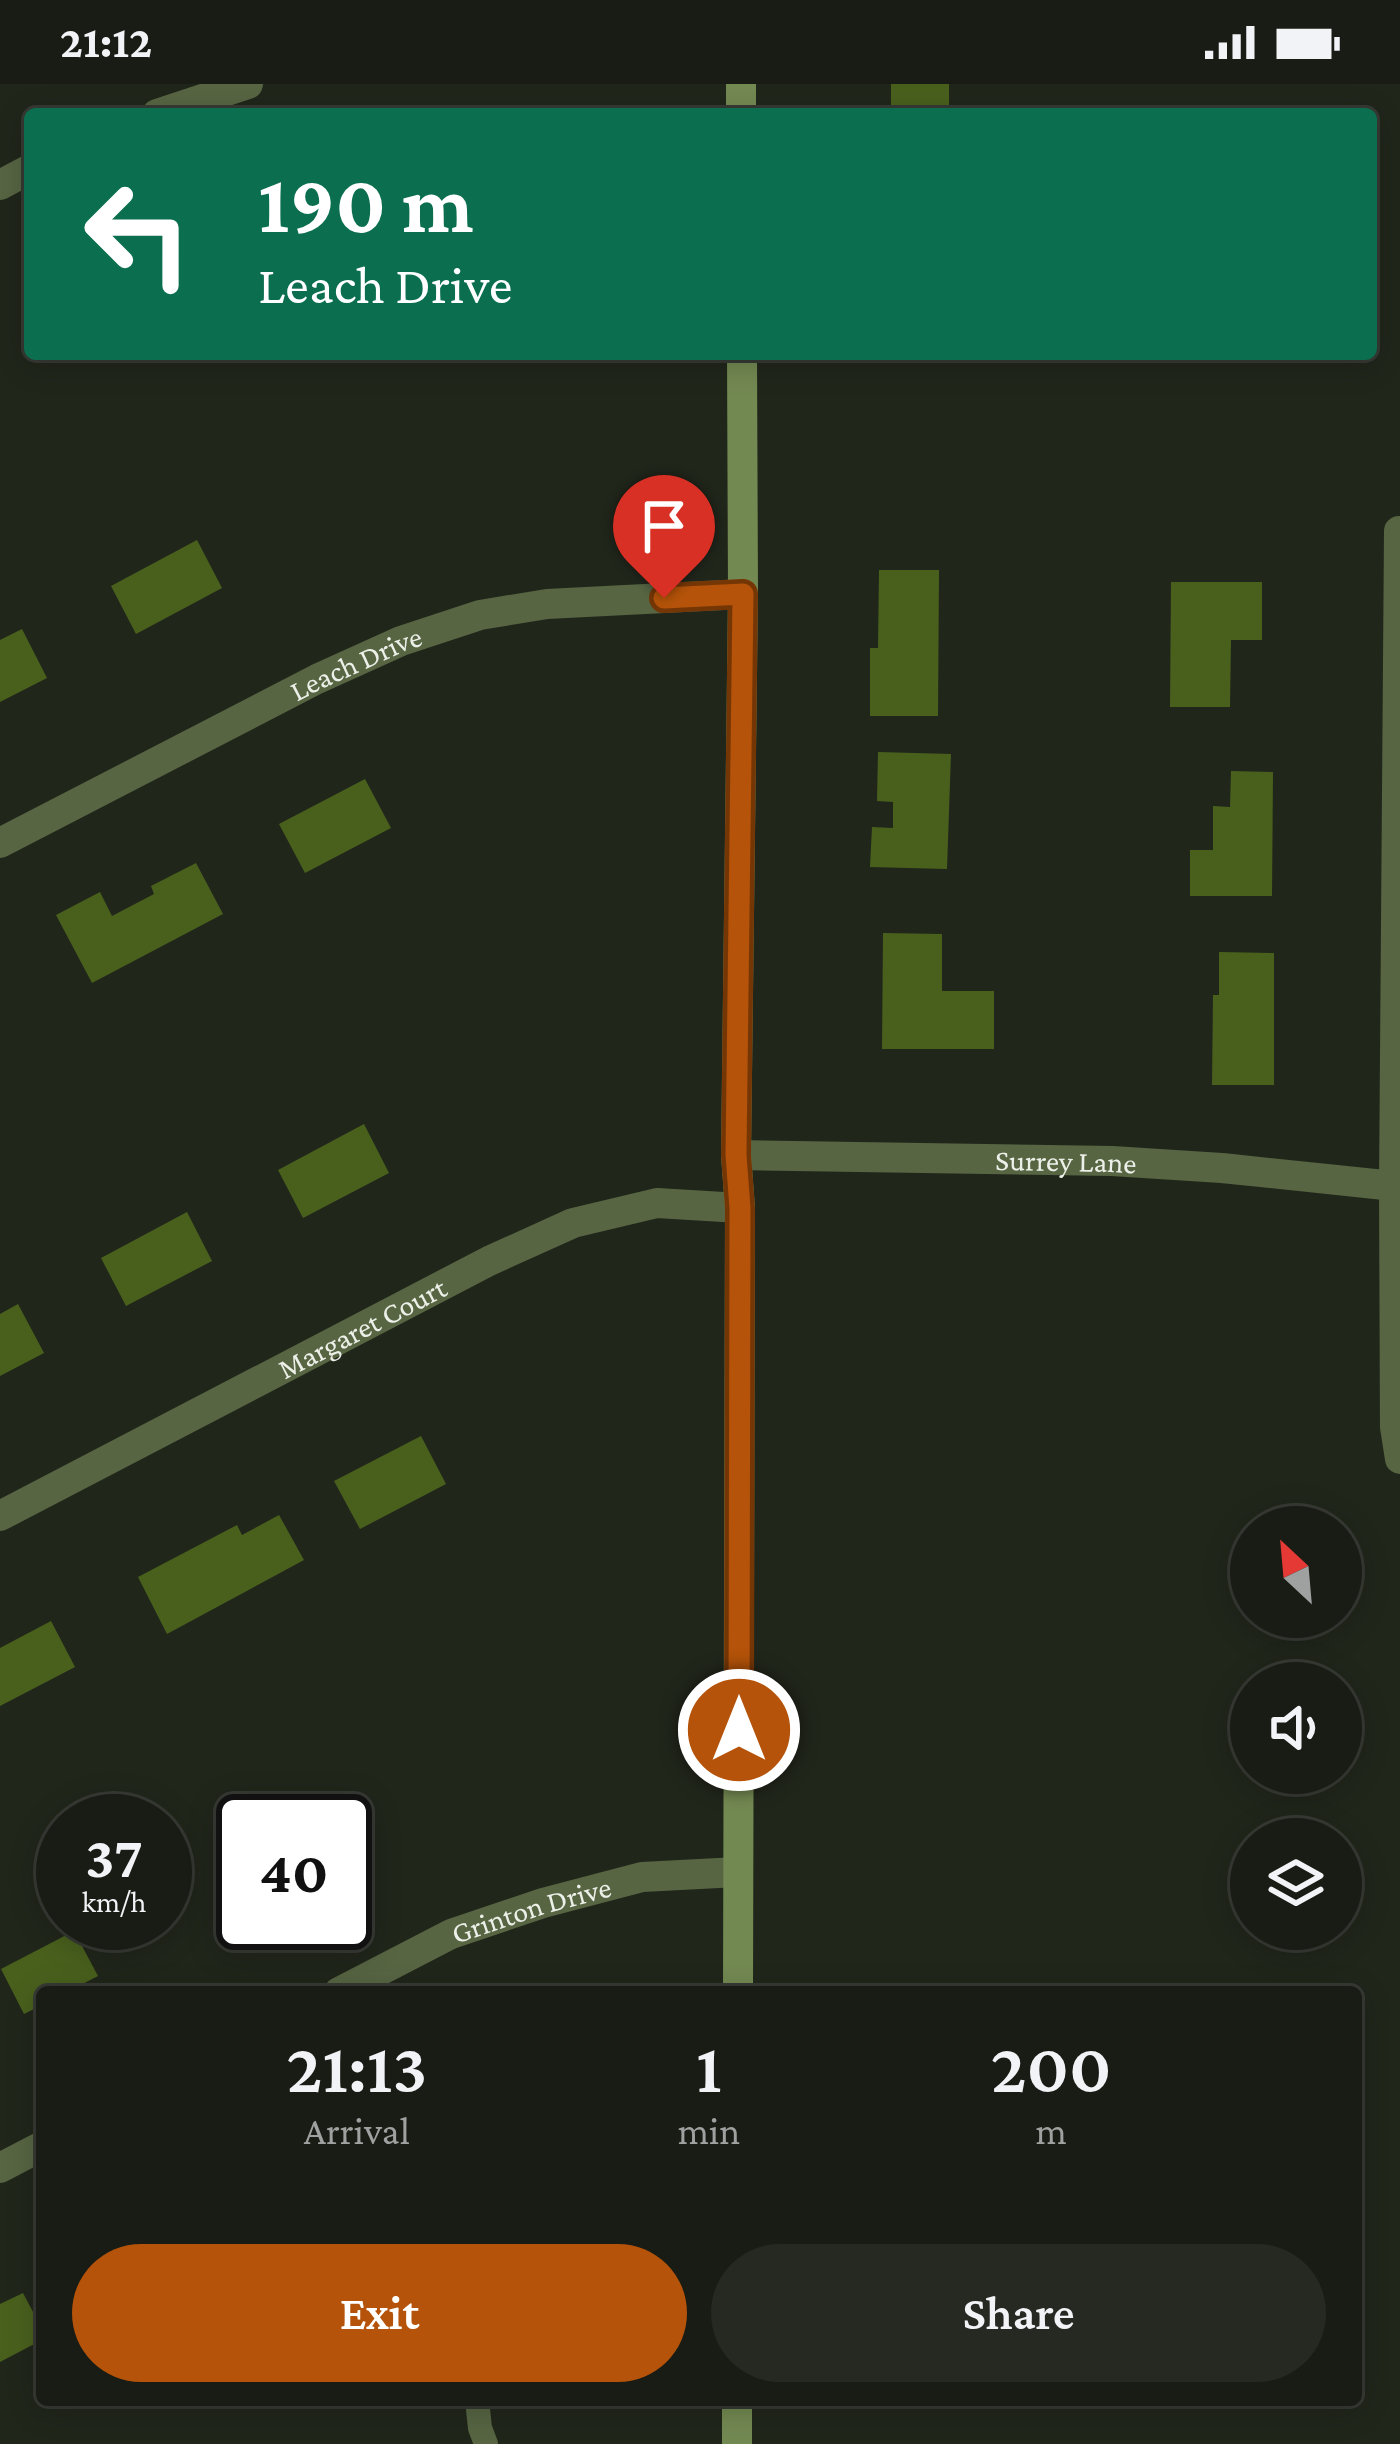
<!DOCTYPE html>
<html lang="en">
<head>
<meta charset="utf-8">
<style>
  :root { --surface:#191c14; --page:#262922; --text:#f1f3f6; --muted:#9fa1a0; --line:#373a34; --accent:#b45309 }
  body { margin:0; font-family:"Crimson Pro",serif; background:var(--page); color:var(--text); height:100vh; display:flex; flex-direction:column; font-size:45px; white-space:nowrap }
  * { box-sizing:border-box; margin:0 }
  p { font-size:39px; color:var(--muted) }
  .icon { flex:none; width:66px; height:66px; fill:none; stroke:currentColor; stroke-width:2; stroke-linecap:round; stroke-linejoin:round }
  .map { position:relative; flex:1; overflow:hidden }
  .sheet { position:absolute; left:36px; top:1902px; width:1326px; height:420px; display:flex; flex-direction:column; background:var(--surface); border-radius:12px; box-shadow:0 6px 30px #0003,0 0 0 3px var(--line) }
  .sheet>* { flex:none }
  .guide { position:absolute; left:24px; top:24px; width:1353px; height:252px; border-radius:12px; box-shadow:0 6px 30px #0003,0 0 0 3px var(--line); background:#0b6e4f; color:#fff; overflow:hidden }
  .needle { width:78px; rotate:334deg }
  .controls { position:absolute; left:1230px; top:1422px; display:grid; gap:24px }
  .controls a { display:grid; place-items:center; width:132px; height:132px; border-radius:50%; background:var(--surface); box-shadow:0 6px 30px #0003,0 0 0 3px var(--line); font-size:60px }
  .speed { position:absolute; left:36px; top:1710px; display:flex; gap:24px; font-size:60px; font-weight:700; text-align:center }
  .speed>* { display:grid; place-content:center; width:156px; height:156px; border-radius:50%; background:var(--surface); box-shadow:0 6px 30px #0003,0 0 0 3px var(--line); line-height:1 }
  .speed small { font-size:30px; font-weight:400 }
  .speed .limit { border:6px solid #111; border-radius:18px; background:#fff; color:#111 }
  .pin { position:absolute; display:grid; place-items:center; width:102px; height:102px; color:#fff; margin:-123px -51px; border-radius:50% 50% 50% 0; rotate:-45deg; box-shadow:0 0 12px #0007 }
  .pin .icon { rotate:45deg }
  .me { position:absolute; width:132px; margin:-66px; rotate:0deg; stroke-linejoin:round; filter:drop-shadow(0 0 9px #0008) }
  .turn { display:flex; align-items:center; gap:42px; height:252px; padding:0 36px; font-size:54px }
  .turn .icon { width:156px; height:156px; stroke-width:2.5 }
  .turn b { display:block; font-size:84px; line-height:102px }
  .eta { display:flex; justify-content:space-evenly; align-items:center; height:204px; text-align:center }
  .eta b { font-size:72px; font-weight:600; line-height:84px }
  .button { display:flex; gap:24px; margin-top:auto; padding:24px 36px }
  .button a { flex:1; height:138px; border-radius:72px; background:var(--accent); color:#fff; font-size:48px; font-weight:600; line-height:138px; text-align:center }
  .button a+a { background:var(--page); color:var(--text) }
  .status { display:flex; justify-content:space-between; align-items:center; height:84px; padding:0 60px; background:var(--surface); direction:ltr }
  .status svg { height:33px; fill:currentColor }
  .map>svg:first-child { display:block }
</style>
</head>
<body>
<div class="status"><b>21:12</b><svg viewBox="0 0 49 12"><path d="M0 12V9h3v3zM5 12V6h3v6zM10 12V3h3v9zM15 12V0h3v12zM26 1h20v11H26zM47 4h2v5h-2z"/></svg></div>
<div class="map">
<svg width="1400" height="2360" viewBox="0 0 1400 2360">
  <rect width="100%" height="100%" fill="#21261b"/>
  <!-- building -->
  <g fill="#49601d">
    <rect x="891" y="0" width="58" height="30"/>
    <path d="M197 456 222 504 136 550 111 502Z"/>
    <path d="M879 486H939L938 632H870V564H878Z"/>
    <path d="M1171 498H1262V556H1231L1230 623H1170Z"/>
    <path d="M22 545 47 594 0 618V556Z"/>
    <path d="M878 668 951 670 947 785 870 783 872 743 893 744V718L877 717Z"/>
    <path d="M1231 687 1273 688 1272 812H1190V766H1213V722L1230 723Z"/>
    <path d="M365 695 391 744 305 789 279 740Z"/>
    <path d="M196 779 223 830 92 899 56 831 100 808 112 832 154 810 151 802Z"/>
    <path d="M883 849 942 850V907H994V965H882Z"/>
    <path d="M1219 868 1274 869V1001H1212L1213 911H1219Z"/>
    <path d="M364 1040 389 1089 303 1134 278 1086Z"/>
    <path d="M187 1128 212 1177 126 1222 101 1174Z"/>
    <path d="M18 1220 44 1269 0 1292V1230Z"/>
    <path d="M421 1352 446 1400 360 1445 334 1397Z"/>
    <path d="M279 1431 304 1476 167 1550 138 1493 237 1441 242 1451Z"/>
    <path d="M51 1537 75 1583 0 1622V1564Z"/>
    <path d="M299 1719 308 1737H264Z"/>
    <path d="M243 1748V1790L226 1757Z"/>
    <path d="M74 1847 98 1892 67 1908H42V1921L24 1930 1 1885Z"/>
    <path d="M23 2209 42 2245V2256L0 2278V2220Z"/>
  </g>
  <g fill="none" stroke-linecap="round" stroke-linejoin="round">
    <!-- lane -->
    <path stroke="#576543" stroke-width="24" d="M477 2316 480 2344 486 2360"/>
    <!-- street -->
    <g stroke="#576543" stroke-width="30">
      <path d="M157 30 248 0"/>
      <path d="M0 101 30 85"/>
      <path d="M1399 447 1394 1102 1395 1343 1400 1375"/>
      <path id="s1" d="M0 759 317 595 401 557 480 531 547 520 743 510"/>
      <path id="s2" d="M736 1071 1112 1077 1222 1084 1394 1102"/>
      <path id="s3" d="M0 1432 489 1177 573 1139 657 1119 740 1124"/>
      <path id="s4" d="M339 1908 451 1850 543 1819 642 1793 738 1788"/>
      <path d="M0 2084 42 2062"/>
    </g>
    <!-- secondary -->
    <g stroke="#738952" stroke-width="30">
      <path d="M741 0V30"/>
      <path d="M738 1908 740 1124 736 1071 743 510 742 270"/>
      <path d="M737 2360V2316"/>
    </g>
  </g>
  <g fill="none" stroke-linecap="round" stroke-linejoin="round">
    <!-- route casing -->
    <g stroke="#753606" stroke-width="30">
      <path id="route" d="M664 514 743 510 736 1071 740 1124 739 1646"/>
    </g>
    <!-- route -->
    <use href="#route" stroke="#b45309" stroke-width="21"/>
  </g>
  <g text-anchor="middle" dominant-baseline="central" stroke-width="12" stroke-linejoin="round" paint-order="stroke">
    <!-- street labels -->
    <g font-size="30" fill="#ecf0e8" stroke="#21261b">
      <text stroke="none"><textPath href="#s1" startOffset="399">Leach Drive</textPath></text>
      <text stroke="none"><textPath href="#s2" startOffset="330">Surrey Lane</textPath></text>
      <text stroke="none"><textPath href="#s3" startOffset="408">Margaret Court</textPath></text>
      <text stroke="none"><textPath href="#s4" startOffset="210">Grinton Drive</textPath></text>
    </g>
  </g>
</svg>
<div class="controls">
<a><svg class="needle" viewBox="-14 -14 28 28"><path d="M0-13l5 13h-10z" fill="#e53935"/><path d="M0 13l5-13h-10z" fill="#9fa1a0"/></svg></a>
<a><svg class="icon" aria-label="sound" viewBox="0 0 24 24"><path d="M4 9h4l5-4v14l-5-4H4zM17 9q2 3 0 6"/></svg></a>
<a><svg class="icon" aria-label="layers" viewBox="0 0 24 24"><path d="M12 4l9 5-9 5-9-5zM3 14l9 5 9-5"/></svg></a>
</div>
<div class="speed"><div>37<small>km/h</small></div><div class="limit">40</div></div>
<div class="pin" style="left:664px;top:514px;background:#d93025"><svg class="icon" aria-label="arrive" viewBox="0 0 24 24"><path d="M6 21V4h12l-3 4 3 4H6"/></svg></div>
<svg class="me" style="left:739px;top:1646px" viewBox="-20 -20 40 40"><circle r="17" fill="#b45309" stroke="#fff" stroke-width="3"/><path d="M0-11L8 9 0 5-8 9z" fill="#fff"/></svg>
<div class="guide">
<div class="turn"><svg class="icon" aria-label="left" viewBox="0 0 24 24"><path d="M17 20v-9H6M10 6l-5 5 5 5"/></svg><div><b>190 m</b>Leach Drive</div></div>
</div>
<section class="sheet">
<div class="eta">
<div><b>21:13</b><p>Arrival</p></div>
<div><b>1</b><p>min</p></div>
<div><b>200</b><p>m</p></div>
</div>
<div class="button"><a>Exit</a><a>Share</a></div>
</section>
</div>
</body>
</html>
